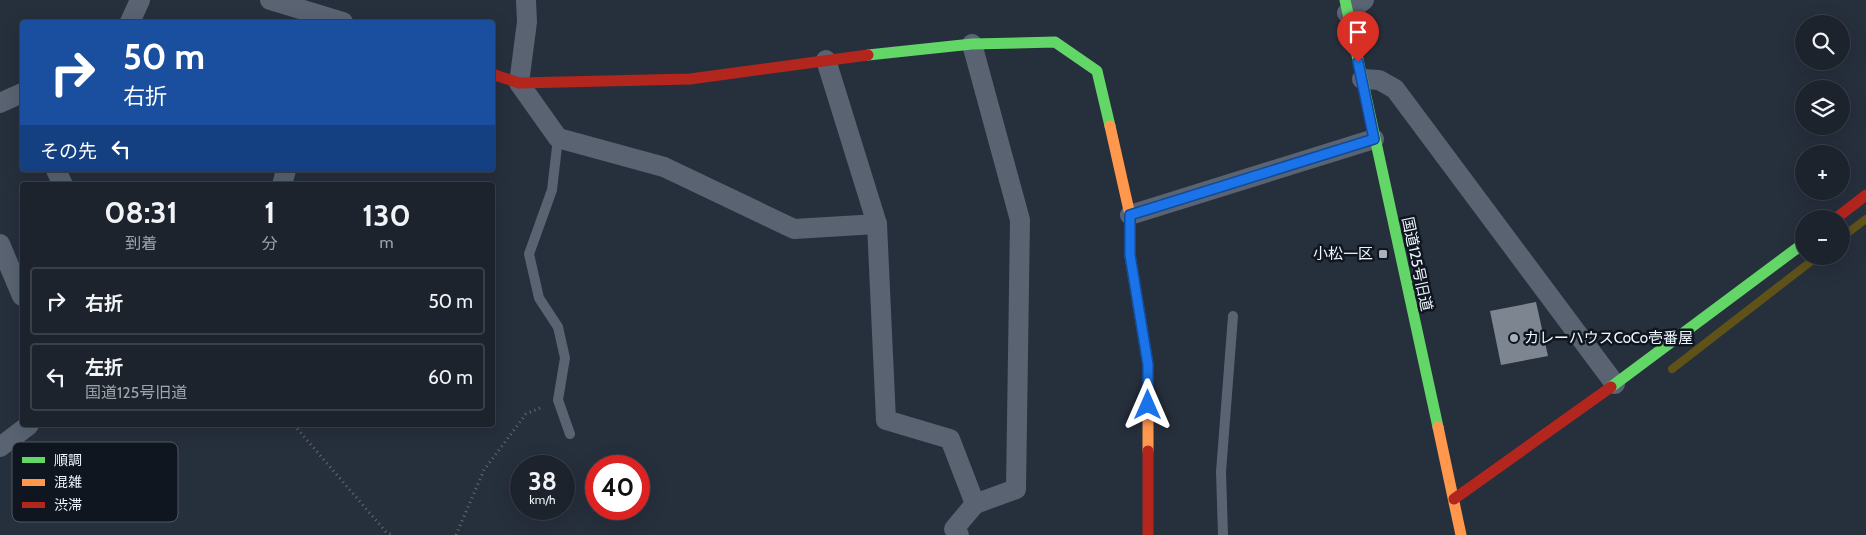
<!DOCTYPE html>
<html lang="ja">
<head>
<meta charset="utf-8">
<style>
  :root { --surface:#1c232d; --page:#252b35; --text:#f1f3f6; --muted:#a0a4aa; --line:#3a4049 }
  body { margin:0; font-family:Cabin,"Noto Sans JP",sans-serif; background:var(--page); color:var(--text); height:100vh; display:flex; flex-direction:column; font-size:19px; white-space:nowrap }
  * { box-sizing:border-box; margin:0 }
  p { font-size:16px; color:var(--muted) }
  .icon { flex:none; width:28px; height:28px; fill:none; stroke:currentColor; stroke-width:2; stroke-linecap:round; stroke-linejoin:round }
  .map { position:relative; flex:1; overflow:hidden }
  .details { position:absolute; left:20px; top:182px; width:475px; height:245px; display:flex; flex-direction:column; background:var(--surface); border-radius:5px; box-shadow:0 5px 20px #0002,0 0 0 1px var(--line) }
  .details>* { flex:none }
  .banner { position:absolute; left:20px; top:20px; width:475px; height:152px; border-radius:5px; box-shadow:0 5px 20px #0002,0 0 0 1px var(--line); background:#1a4fa0; color:#fff; overflow:hidden }
  .controls { position:absolute; left:1795px; top:15px; display:grid; gap:10px }
  .controls a { display:grid; place-items:center; width:55px; height:55px; border-radius:50%; background:var(--surface); box-shadow:0 5px 20px #0002,0 0 0 1px var(--line); font-size:25px }
  .speed { position:absolute; left:510px; top:455px; display:flex; gap:10px; font-size:25px; font-weight:700; text-align:center }
  .speed>* { display:grid; place-content:center; width:65px; height:65px; border-radius:50%; background:var(--surface); box-shadow:0 5px 20px #0002,0 0 0 1px var(--line); line-height:1 }
  .speed small { font-size:12px; font-weight:400 }
  .speed .limit { border:8px solid #d22; background:#fff; color:#111 }
  .pin { position:absolute; display:grid; place-items:center; width:42px; height:42px; color:#fff; margin:-51px -21px; border-radius:50% 50% 50% 0; rotate:-45deg; box-shadow:0 0 5px #0007 }
  .pin .icon { rotate:45deg }
  .me { position:absolute; width:55px; margin:-28px; rotate:0deg; stroke-linejoin:round; filter:drop-shadow(0 0 4px #0008) }
  .turn { display:flex; align-items:center; gap:18px; height:105px; padding:0 20px; font-size:22px }
  .turn .icon { width:65px; height:65px; stroke-width:2.5 }
  .turn b { display:block; font-size:35px; line-height:42px }
  .then { display:flex; align-items:center; height:48px; padding:0 20px; background:#0003; gap:10px; font-size:19px }
  .eta { display:flex; justify-content:space-evenly; align-items:center; height:85px; text-align:center }
  .eta b { font-size:30px; font-weight:700; line-height:35px }
  ul { padding:0; list-style:none }
  li { display:flex; align-items:center; gap:15px; height:68px; margin:0 10px 8px; padding:0 10px; border:2px solid var(--line); border-radius:5px }
  li div { flex:1 }
  li b { display:block; font-size:19px }
  li em { font-style:normal }
  .map>svg:first-child { display:block }
</style>
</head>
<body>
<div class="map">
<svg width="1866" height="535" viewBox="0 0 1866 535">
  <rect width="100%" height="100%" fill="#262f3c"/>
  <g fill="none" stroke-linecap="round" stroke-linejoin="round">
    <!-- stream -->
    <g stroke="#5e5219" stroke-width="8">
      <path d="M1841 238 1866 219"/>
      <path d="M1672 369 1818 256"/>
    </g>
  </g>
  <!-- building -->
  <path fill="#7d8590" d="M1536 302 1548 356 1501 365 1490 311Z"/>
  <g fill="none" stroke-linecap="round" stroke-linejoin="round">
    <!-- path -->
    <g stroke="#646c77" stroke-width="3" stroke-dasharray="1 4" stroke-linecap="butt">
      <path d="M294 425 386 532 392 535"/>
      <path d="M456 535 484 470 526 414 542 407"/>
    </g>
    <!-- lane -->
    <g stroke="#596371" stroke-width="10">
      <path d="M558 138 552 190 529 254 539 298 558 327 565 358 558 400 570 434"/>
      <path d="M1223 535 1221 472 1233 316"/>
    </g>
    <!-- street -->
    <g stroke="#596371" stroke-width="20">
      <path d="M270 0 343 22"/>
      <path d="M526 0 527 22 519 83 558 138 664 167 794 229 877 224"/>
      <path d="M1347 13 1364 0"/>
      <path d="M130 22 140 0"/>
      <path d="M972 44 1020 220 1016 489 975 504"/>
      <path d="M826 60 877 224 886 420 950 439 975 504 954 529 959 535"/>
      <path d="M1362 79 1379 80 1395 89 1615 384"/>
      <path d="M0 103 22 93"/>
      <path d="M56 170 63 185"/>
      <path d="M282 185 286 170"/>
      <path d="M1130 215 1374 139"/>
      <path d="M0 244 22 296"/>
      <path d="M0 447 29 425"/>
    </g>
    <!-- fast -->
    <g stroke="#63d668" stroke-width="11">
      <path d="M1345 0 1438 427"/>
      <path d="M868 55 972 44 1055 42 1097 71 1110 126"/>
      <path d="M1611 387 1804 243"/>
    </g>
    <!-- slow -->
    <g stroke="#ff974d" stroke-width="11">
      <path d="M1110 126 1130 215V255L1148 365V451"/>
      <path d="M1438 427 1461 535"/>
    </g>
    <!-- jam -->
    <g stroke="#b3261e" stroke-width="11">
      <path d="M492 74 519 83 690 79 868 55"/>
      <path d="M1835 219 1866 195"/>
      <path d="M1148 451V535"/>
      <path d="M1454 499 1611 387"/>
    </g>
  </g>
  <g fill="none" stroke-linecap="round" stroke-linejoin="round">
    <!-- route casing -->
    <g stroke="#114b97" stroke-width="12">
      <path id="route" d="M1148 405V365L1130 255V215L1374 139 1358 62"/>
    </g>
    <!-- route -->
    <use href="#route" stroke="#1a73e8" stroke-width="9"/>
  </g>
  <!-- markers -->
  <g fill="#a9b0ba" stroke="#0f1620" stroke-width="2">
    <rect x="1378" y="249" width="10" height="10" rx="2.5"/>
    <circle cx="1514" cy="338" r="5"/>
  </g>
  <g text-anchor="middle" dominant-baseline="central" stroke-width="5" stroke-linejoin="round" paint-order="stroke">
    <!-- poi labels -->
    <g font-size="15" fill="#eff6fe" stroke="#0f1620" text-anchor="end">
      <text x="1373" y="254">小松一区</text>
      <text x="1524" y="338" text-anchor="start">カレーハウスCoCo壱番屋</text>
    </g>
    <!-- street labels -->
    <g font-size="15" fill="#eff6fe" stroke="#0f1620">
      <text transform="translate(1417 264) rotate(78)">国道125号旧道</text>
    </g>
  </g>
  <!-- legend -->
  <rect x="12" y="442" width="166" height="80" rx="8" fill="#0f1620" stroke="#525963" stroke-width="1"/>
  <rect x="22" y="457" width="23" height="6" fill="#63d668"/>
  <rect x="22" y="479" width="23" height="7" fill="#ff974d"/>
  <rect x="22" y="502" width="23" height="6" fill="#b3261e"/>
  <g font-size="14" fill="#eff6fe">
    <text x="54" y="465">順調</text>
    <text x="54" y="487">混雑</text>
    <text x="54" y="510">渋滞</text>
  </g>
</svg>
<div class="controls">
<a><svg class="icon" aria-label="search" viewBox="0 0 24 24"><circle cx="10" cy="10" r="6"/><path d="M15 15l6 6"/></svg></a>
<a><svg class="icon" aria-label="layers" viewBox="0 0 24 24"><path d="M12 4l9 5-9 5-9-5zM3 14l9 5 9-5"/></svg></a>
<a>+</a>
<a>−</a>
</div>
<div class="speed"><div>38<small>km/h</small></div><div class="limit">40</div></div>
<div class="pin" style="left:1358px;top:62px;background:#d93025"><svg class="icon" aria-label="arrive" viewBox="0 0 24 24"><path d="M6 21V4h12l-3 4 3 4H6"/></svg></div>
<svg class="me" style="left:1148px;top:405px" viewBox="-20 -20 40 40"><path d="M0-17L14 15 0 8-14 15z" fill="#1a73e8" stroke="#fff" stroke-width="4"/></svg>
<div class="banner">
<div class="turn"><svg class="icon" aria-label="right" viewBox="0 0 24 24"><path d="M7 20v-9h11M14 6l5 5-5 5"/></svg><div><b>50 m</b>右折</div></div>
<div class="then">その先<svg class="icon" aria-label="left" viewBox="0 0 24 24"><path d="M17 20v-9H6M10 6l-5 5 5 5"/></svg></div>
</div>
<section class="details">
<div class="eta">
<div><b>08:31</b><p>到着</p></div>
<div><b>1</b><p>分</p></div>
<div><b>130</b><p>m</p></div>
</div>
<ul>
<li><svg class="icon" aria-label="right" viewBox="0 0 24 24"><path d="M7 20v-9h11M14 6l5 5-5 5"/></svg><div><b>右折</b></div><em>50 m</em></li>
<li><svg class="icon" aria-label="left" viewBox="0 0 24 24"><path d="M17 20v-9H6M10 6l-5 5 5 5"/></svg><div><b>左折</b><p>国道125号旧道</p></div><em>60 m</em></li>
</ul>
</section>
</div>
</body>
</html>
